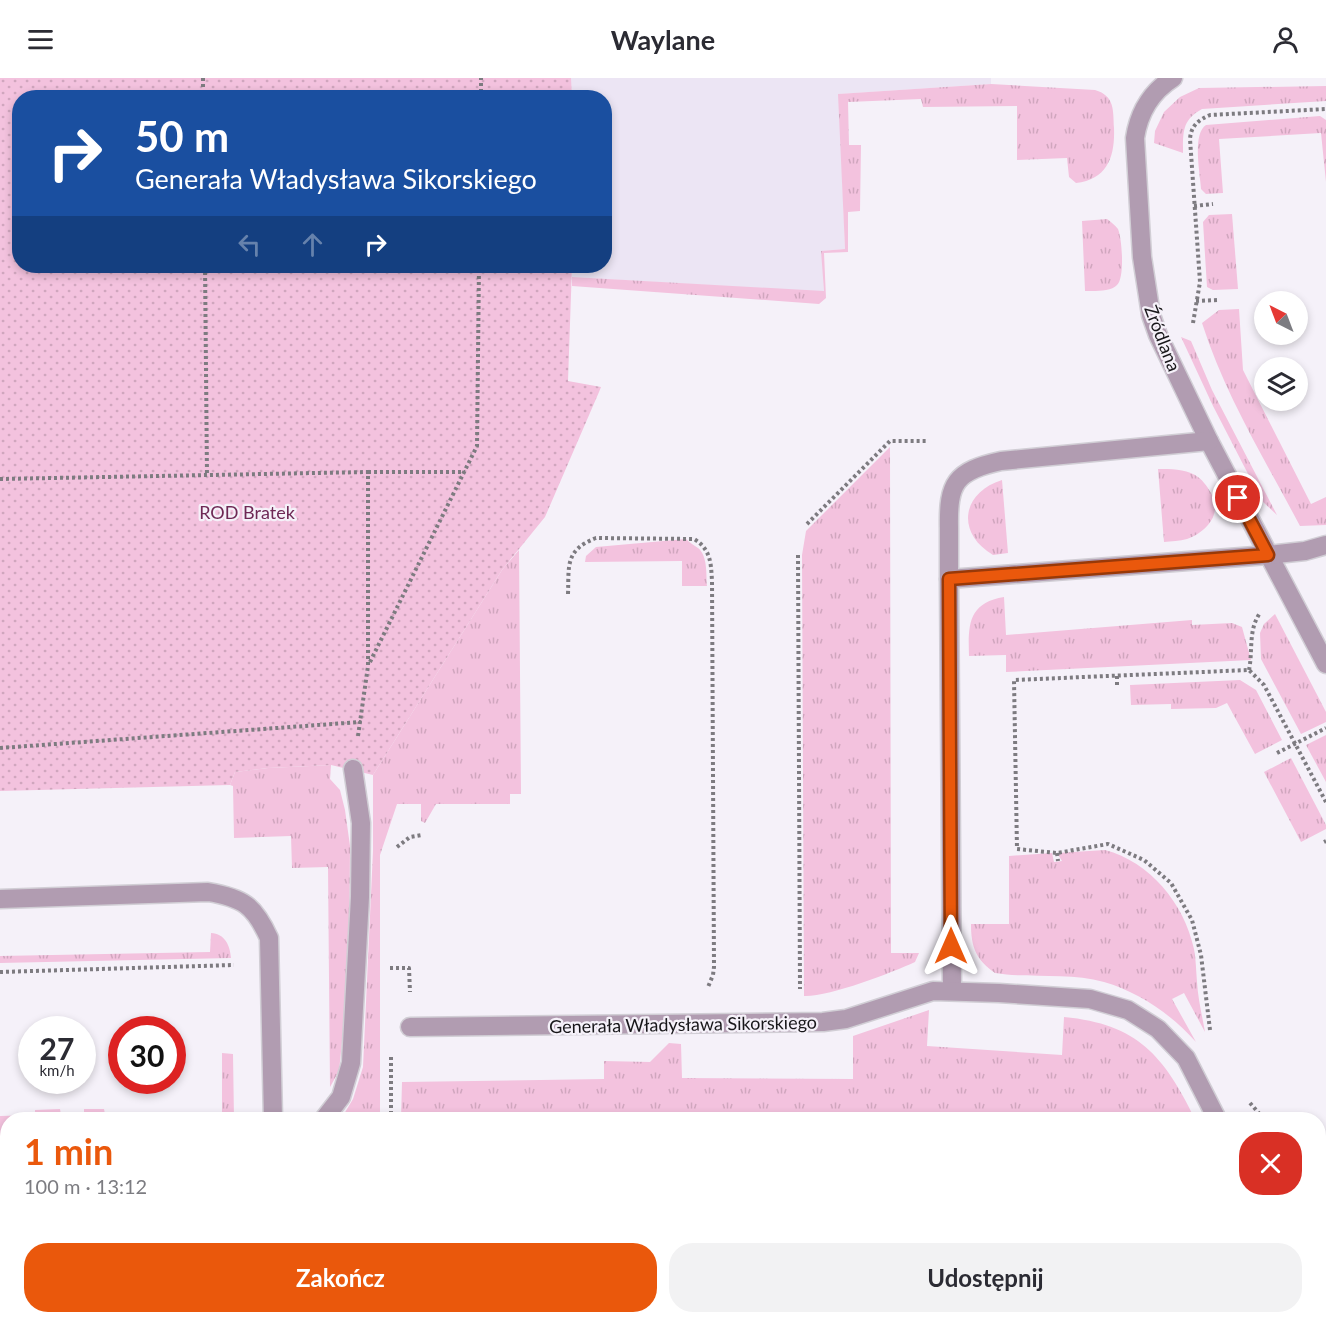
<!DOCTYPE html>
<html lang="pl">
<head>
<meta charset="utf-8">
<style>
  :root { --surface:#fff; --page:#f2f2f3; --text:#2b2b33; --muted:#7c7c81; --accent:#ea580c }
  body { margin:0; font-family:Lato,sans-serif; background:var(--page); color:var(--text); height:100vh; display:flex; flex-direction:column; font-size:22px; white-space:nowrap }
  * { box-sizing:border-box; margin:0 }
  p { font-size:20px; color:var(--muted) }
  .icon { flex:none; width:33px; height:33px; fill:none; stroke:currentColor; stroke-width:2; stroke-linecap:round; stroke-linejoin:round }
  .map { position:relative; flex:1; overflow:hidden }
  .drawer { position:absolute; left:0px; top:1034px; width:1326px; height:212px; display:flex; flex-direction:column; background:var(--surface); border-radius:24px 24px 0 0; box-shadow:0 3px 9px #0003 }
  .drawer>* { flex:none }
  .hud { position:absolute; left:12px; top:12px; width:600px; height:183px; border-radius:24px; box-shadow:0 3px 9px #0003; background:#1a4fa0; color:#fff; overflow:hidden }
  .needle { width:39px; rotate:318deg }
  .tools { position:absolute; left:1254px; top:213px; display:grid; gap:12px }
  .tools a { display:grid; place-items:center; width:54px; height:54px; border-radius:50%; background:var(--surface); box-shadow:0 3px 9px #0003; font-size:30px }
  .speed { position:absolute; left:18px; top:938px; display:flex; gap:12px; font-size:30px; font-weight:700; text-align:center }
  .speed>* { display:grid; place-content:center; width:78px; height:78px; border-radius:50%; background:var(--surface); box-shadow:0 3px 9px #0003; line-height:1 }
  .speed small { font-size:15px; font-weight:400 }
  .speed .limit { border:9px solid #d22; background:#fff; color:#111 }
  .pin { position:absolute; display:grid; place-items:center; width:51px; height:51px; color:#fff; margin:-26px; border:3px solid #fff; border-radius:50%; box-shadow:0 2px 6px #0007 }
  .me { position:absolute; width:66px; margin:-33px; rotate:0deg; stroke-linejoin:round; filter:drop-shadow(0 0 4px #0008) }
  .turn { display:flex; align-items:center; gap:21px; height:126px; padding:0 24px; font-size:27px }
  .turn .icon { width:78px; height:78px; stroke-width:2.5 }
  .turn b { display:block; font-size:42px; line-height:51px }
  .lanes { display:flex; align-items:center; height:57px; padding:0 24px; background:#0003; justify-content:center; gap:30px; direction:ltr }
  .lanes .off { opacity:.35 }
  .round { display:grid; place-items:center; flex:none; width:63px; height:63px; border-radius:24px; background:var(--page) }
  .summary { display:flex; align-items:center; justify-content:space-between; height:102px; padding:0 24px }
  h1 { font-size:36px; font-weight:700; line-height:45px; color:var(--accent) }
  .primary-button { display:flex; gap:12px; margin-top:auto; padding:12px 24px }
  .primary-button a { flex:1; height:69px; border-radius:24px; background:var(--accent); color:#fff; font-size:24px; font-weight:700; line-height:69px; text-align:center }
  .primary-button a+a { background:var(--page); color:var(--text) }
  header { display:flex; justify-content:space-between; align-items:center; height:78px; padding:0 24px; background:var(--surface); font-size:27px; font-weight:700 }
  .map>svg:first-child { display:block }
</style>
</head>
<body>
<header><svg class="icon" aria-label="menu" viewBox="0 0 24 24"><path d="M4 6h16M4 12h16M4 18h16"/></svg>Waylane<svg class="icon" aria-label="person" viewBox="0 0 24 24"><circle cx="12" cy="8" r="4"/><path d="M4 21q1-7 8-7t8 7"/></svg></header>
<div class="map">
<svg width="1326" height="1244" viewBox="0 0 1326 1244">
  <defs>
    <pattern id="grass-tufts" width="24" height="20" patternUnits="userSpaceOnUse" patternTransform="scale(1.5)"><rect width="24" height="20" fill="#f3c2de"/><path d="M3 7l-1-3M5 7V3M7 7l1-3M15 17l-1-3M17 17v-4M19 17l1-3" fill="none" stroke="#d0a6be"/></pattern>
    <pattern id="garden-dots" width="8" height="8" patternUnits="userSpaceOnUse" patternTransform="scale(1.5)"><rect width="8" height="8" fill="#f3c2de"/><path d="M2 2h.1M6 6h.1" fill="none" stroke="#d0a6be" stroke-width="1.8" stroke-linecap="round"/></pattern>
  </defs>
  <rect width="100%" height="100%" fill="#f5f1f9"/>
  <!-- built -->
  <path fill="#ece5f4" d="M571 0H991V6L839 16 845 171 822 173 824 214 572 199V188H604V20L571 19Z"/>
  <!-- grass -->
  <g fill="url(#grass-tufts)">
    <path d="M991 6 1095 12C1115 18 1113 32 1114 50 1115 78 1108 101 1076 105L1069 99 1067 80 1017 82V28L923 29 921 21 848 24 849 67H861L860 133 848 134V174L824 175 826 220 819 226 572 208V199L824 213 821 173 845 171 838 16Z"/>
    <path d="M1326 8V23L1202 31C1182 42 1183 54 1183 75L1154 65 1155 53 1164 34 1180 19 1199 10Z"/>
    <path d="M1320 38 1326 42V104L1321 55 1219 61 1223 115 1206 116 1201 111C1200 95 1192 56 1206 47Z"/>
    <path d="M1232 136 1238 211 1213 212 1207 209 1203 144 1209 137Z"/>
    <path d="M1107 141C1111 144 1115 147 1118 151 1122 160 1125 200 1117 207 1111 214 1094 213 1085 213L1082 143Z"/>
    <path d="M1239 231 1243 292 1311 426 1326 419V447L1300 448C1265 382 1225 317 1202 245L1219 232Z"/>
    <path d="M1181 259 1191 263 1212 312 1277 437 1262 423 1213 328Z"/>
    <path d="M890 369 891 875H919L915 884C891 895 829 919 804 918L802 477 806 453Z"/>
    <path d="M1158 391C1171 391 1184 391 1195 397 1202 401 1207 408 1211 415 1223 435 1207 454 1187 461 1180 463 1171 463 1164 464Z"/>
    <path d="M1002 402 1008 475 993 477C956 455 961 415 1002 402Z"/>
    <path d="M686 461C690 465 694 467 698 470 708 478 706 497 707 508H682V483L585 484 586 478 596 469Z"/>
    <path d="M519 472 521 716H510V726H436L425 745 421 743V726H397L380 777V1041H341L353 1021 363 989 373 773V697L502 492Z"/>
    <path d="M1004 519 1006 557 1192 542V547L1232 545 1242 549 1251 582 1006 594V577L969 578C968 547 968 525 1004 519Z"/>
    <path d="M1275 536 1326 634V644L1301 656 1261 581 1260 555 1264 546Z"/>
    <path d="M1240 602 1256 612 1282 662 1255 676 1227 625 1216 630 1171 631V626L1131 627 1130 607Z"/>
    <path d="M1326 657V704L1306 667Z"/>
    <path d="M1291 680 1326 747V751L1301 764 1264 694Z"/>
    <path d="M331 687 330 701 340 712 345 732 350 768 349 896 339 993 330 1009 328 789 292 790 291 758 234 760 233 708 230 707 235 694 268 690Z"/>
    <path d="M1105 772C1150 784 1184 825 1194 871 1196 881 1196 893 1197 904 1198 921 1202 937 1205 954L1184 915 1172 921 1196 964C1172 937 1139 914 1104 904 1069 894 1030 901 995 895 976 882 971 869 971 846H1009V778L1052 775 1054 784 1062 783 1057 775Z"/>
    <path d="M211 855C225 856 230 867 231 880L0 885V878L210 874Z"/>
    <path d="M929 932 927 968 1062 977 1064 939C1138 946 1164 978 1195 1041H401L402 1004 604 1001V983L650 984 669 965 681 966 682 1000 853 1001V958Z"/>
    <path d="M222 975 233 976 234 1041H8L7 1068 0 1063V1038L35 1037V1032L60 1031 61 1037 84 1036V1031H104L105 1036 182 1034 183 1040 222 1039Z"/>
    <path d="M0 1076 7 1082 8 1238H14V1244H0Z"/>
    <path d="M24 1238H120L112 1244H24Z"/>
    <path d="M308 1238H382V1244H292Z"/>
    <path d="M397 1238H470V1244H398Z"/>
    <rect x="489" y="1238" width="69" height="6"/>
    <rect x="577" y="1238" width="71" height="6"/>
    <path d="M669 1238H736V1244H670Z"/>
    <rect x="756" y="1238" width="85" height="6"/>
    <path d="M855 1238H947V1244H856Z"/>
    <rect x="964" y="1238" width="172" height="6"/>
    <path d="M1149 1238H1313L1326 1240V1244H1150Z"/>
  </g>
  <!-- garden -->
  <path fill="url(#garden-dots)" d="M0 0H571L572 20H20V188H572L568 303 601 309 599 314 545 439 502 492 373 697 331 687 268 690 235 694 230 707 0 713Z"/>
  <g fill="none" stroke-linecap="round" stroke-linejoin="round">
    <!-- lane casing -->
    <g stroke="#d1ced5" stroke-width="21">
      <path id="lane" d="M324 1041 341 1019 351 985 360 819 361 745 353 691"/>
    </g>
    <!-- street casing -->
    <g stroke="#d1ced5" stroke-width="21">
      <g id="street">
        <path d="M1173 0C1151 14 1139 34 1135 60L1142 179 1151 237 1158 257 1209 363 1326 586"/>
        <path d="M949 501C949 484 949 467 949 450 948 405 955 393 1001 383L1209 363"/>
        <path d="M0 821 208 814C243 820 254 827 269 860L273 1041"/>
        <path d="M952 912 949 501 1268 477 1305 473 1326 467"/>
        <path d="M410 949 823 944 846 941 933 913 999 915 1090 921 1128 932 1158 951 1186 980 1217 1041"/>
        <path d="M1318 1192 1326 1194"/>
        <path d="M204 1244 213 1238"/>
      </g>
    </g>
    <!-- path -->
    <g stroke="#7d7b80" stroke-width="4" stroke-dasharray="3 3" stroke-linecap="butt">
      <path d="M203 0V20"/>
      <path d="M481 20V0"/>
      <path d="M1194 128 1213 126"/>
      <path d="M205 188 207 398"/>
      <path d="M1196 223 1219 222"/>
      <path d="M1193 245 1200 204 1190 61C1191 48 1198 42 1210 37L1326 31"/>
      <path d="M368 394H465"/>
      <path d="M0 401 368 394V588L360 644"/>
      <path d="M807 446 890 363H927"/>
      <path d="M798 477 800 911"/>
      <path d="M568 516C569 487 565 472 596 460L694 461C711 471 711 486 712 503L714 889 713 897 708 909"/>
      <path d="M370 584 477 368 479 188"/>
      <path d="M1249 592C1253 573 1248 552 1260 535"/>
      <path d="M1117 598V607"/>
      <path d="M0 670 360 644 358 658"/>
      <path d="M1277 675 1326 650"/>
      <path d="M1324 764 1326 763"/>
      <path d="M397 769 410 759 422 757"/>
      <path d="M1057 775 1058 783"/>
      <path d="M390 890H409L410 914"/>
      <path d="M0 894 234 887"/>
      <path d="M1210 952 1201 877 1192 842 1171 805 1144 782 1108 766 1057 775 1017 771 1014 602 1249 592 1264 607 1326 724"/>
      <path d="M391 979V1041"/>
      <path d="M1250 1025 1264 1041"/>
      <path d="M0 1070 8 1075"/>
      <path d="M1318 1139 1326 1153"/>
      <path d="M19 1238V1244"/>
      <path d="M1143 1238V1244"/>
      <path d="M274 1244 291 1238"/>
    </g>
    <!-- lane -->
    <use href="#lane" stroke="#b19cb1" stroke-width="18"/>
    <!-- street -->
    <use href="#street" stroke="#b19cb1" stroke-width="18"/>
  </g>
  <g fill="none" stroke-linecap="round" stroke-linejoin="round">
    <!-- route casing -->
    <g stroke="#983908" stroke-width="15">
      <path id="route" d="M951 868 949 501 1268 477 1238 420"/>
    </g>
    <!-- route -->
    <use href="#route" stroke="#ea580c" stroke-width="10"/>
  </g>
  <g text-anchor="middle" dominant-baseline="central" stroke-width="4.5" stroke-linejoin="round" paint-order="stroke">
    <!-- street labels -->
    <g font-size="18" fill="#171619" stroke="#f5f1f9">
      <text transform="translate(1163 260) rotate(69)">Źródlana</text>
      <text transform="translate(683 946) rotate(-1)">Generała Władysława Sikorskiego</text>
    </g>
    <!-- park labels -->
    <g font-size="18" fill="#6e2855" stroke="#f5f1f9">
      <text x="247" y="434">ROD Bratek</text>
    </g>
  </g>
</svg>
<div class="tools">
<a><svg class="needle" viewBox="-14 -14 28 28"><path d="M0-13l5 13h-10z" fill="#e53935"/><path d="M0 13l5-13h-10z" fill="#7c7c81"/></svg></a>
<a><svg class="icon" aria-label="layers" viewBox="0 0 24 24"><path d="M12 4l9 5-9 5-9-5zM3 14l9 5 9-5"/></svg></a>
</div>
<div class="speed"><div>27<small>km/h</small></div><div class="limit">30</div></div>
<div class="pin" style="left:1238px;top:420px;background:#d93025"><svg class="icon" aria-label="arrive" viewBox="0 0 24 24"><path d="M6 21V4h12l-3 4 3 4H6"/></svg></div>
<svg class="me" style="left:951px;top:868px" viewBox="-20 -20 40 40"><path d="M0-17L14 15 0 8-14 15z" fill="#ea580c" stroke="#fff" stroke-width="4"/></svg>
<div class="hud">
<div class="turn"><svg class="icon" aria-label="right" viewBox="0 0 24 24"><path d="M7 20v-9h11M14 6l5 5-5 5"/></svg><div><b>50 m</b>Generała Władysława Sikorskiego</div></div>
<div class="lanes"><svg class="icon off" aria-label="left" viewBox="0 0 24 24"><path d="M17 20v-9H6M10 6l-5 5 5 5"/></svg><svg class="icon off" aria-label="ahead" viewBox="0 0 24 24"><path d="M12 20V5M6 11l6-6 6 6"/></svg><svg class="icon" aria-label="right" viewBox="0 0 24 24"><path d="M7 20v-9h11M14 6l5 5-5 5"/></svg></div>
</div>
<section class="drawer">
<div class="summary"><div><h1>1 min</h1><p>100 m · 13:12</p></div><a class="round" style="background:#d93025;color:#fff"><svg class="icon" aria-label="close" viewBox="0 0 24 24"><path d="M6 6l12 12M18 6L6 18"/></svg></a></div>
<div class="primary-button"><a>Zakończ</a><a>Udostępnij</a></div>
</section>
</div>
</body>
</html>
